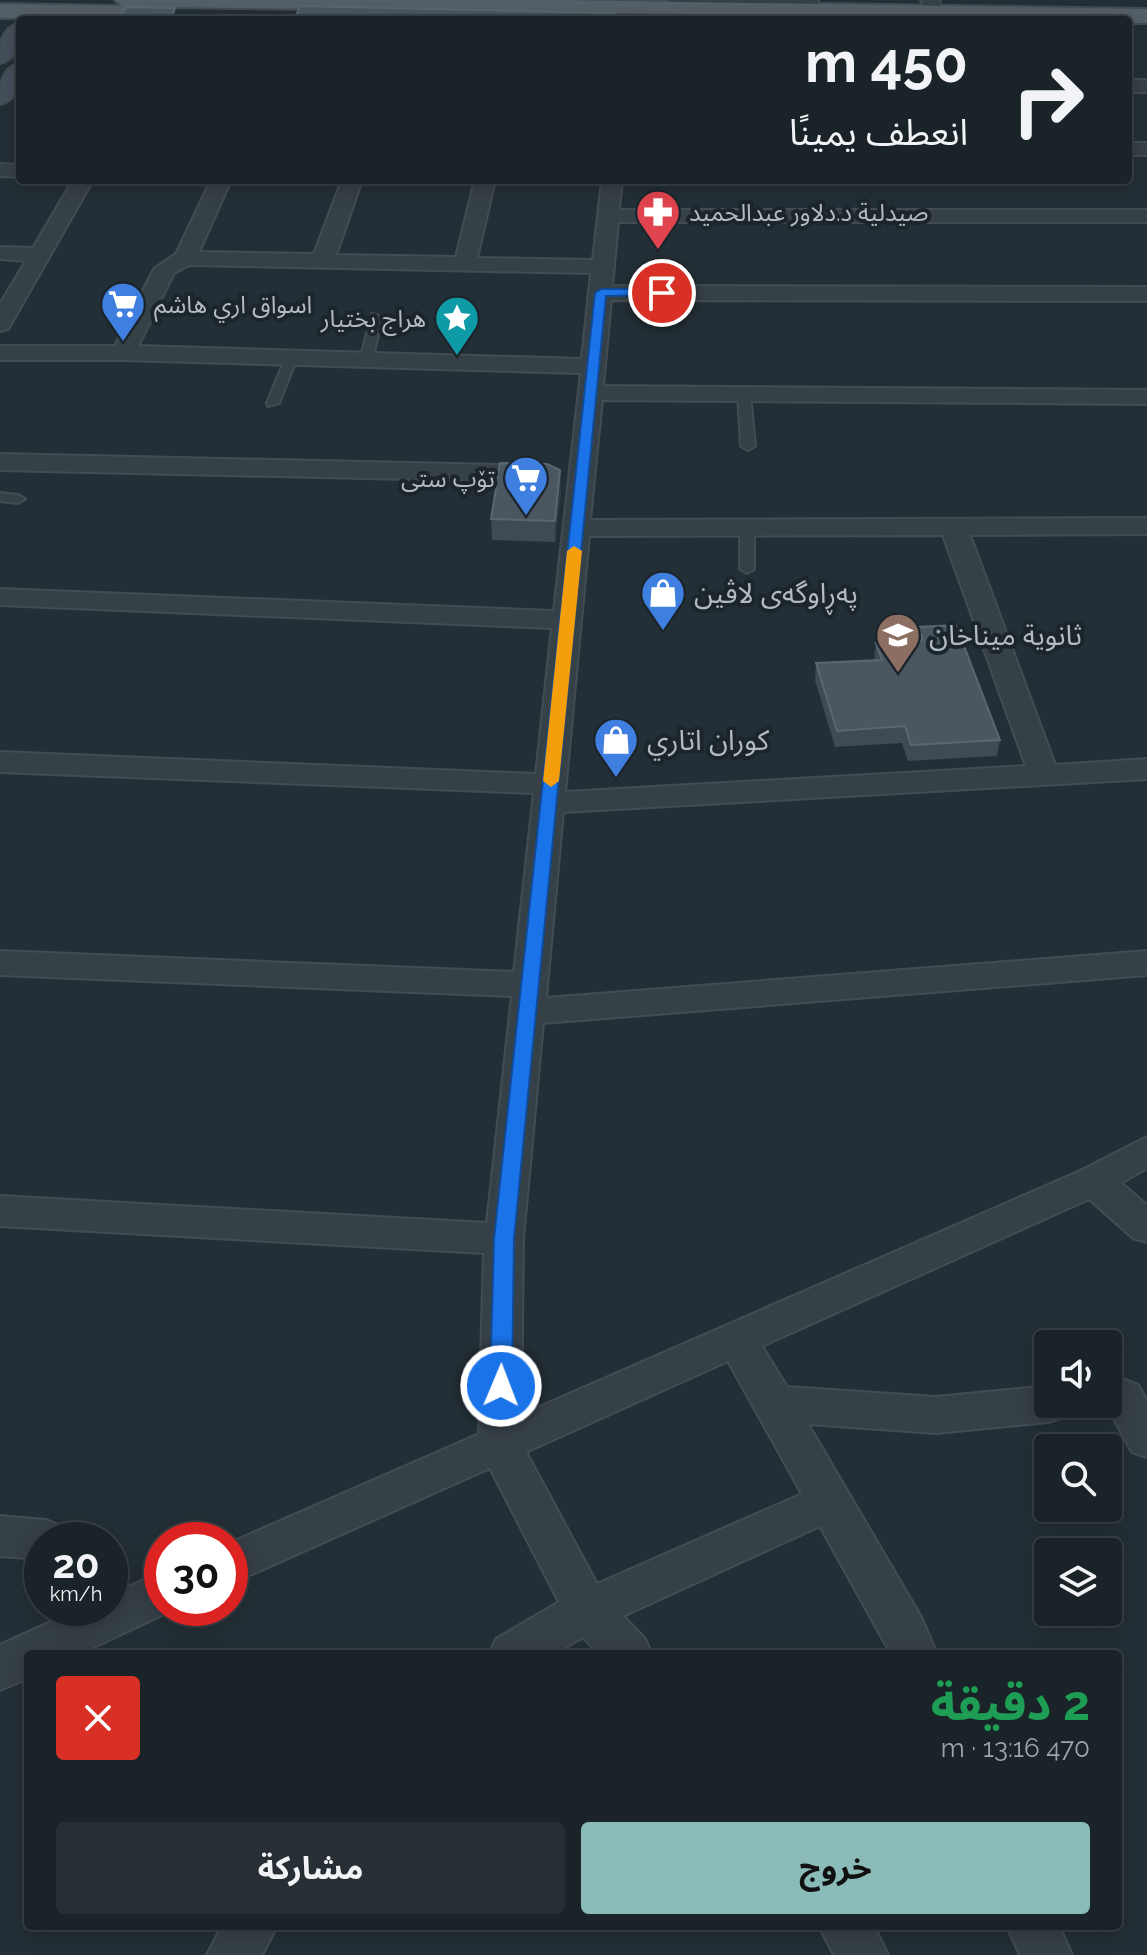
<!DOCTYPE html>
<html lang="ar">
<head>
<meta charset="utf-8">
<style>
  :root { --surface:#1a2328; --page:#272f34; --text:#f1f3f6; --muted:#9fa4a8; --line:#384045; --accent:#8bbbb9 }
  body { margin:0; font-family:Raleway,"Noto Sans Arabic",sans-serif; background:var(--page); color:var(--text); direction:rtl; height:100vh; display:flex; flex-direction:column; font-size:30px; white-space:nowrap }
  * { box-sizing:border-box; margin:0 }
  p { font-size:26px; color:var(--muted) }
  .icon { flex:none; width:44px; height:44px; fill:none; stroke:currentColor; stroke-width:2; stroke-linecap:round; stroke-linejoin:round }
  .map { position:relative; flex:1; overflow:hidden; direction:ltr }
  .panel { position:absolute; left:24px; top:1650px; width:1098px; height:280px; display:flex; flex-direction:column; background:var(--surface); border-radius:8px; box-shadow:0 4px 20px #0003,0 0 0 2px var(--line); direction:rtl }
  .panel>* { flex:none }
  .hud { position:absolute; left:16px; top:16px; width:1116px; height:168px; border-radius:8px; box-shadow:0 4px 20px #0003,0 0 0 2px var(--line); direction:rtl; background:#1a2328; color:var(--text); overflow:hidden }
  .fabs { position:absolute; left:1034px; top:1330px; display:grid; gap:16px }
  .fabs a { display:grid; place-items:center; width:88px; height:88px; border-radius:8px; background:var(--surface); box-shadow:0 4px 20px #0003,0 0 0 2px var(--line); font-size:40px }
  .speed { position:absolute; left:24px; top:1522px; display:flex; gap:16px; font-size:40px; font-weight:700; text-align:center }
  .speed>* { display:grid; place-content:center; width:104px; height:104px; border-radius:50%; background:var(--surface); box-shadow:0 4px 20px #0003,0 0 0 2px var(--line); line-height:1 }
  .speed small { font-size:20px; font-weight:400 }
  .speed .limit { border:12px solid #d22; background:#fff; color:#111 }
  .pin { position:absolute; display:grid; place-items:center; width:68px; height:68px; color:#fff; margin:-34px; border:4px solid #fff; border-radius:50%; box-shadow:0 2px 8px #0007 }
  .me { position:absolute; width:88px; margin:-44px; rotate:1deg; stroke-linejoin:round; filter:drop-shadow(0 0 6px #0008) }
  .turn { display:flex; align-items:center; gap:28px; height:168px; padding:0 32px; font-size:36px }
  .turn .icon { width:104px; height:104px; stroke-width:2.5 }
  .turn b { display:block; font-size:56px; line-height:68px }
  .round { display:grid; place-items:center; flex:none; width:84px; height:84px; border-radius:8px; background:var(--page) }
  .head { display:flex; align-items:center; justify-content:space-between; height:136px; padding:0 32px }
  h1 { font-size:48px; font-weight:700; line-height:60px; color:#1e9e55 }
  .button { display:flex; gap:16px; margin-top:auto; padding:16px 32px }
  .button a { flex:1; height:92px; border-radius:8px; background:var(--accent); color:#111; font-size:32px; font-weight:700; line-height:92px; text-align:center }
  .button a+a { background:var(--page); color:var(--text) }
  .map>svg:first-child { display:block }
</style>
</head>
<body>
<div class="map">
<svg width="1147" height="1955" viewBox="0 0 1147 1955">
  <rect width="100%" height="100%" fill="#232f36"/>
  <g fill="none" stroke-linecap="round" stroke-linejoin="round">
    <!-- lane casing -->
    <g stroke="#434c53" stroke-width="4">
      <g id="lane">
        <path d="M372 314 382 317 372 361 366 365 360 361Z"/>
        <path d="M286 357 296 360 279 403 268 406 267 403Z"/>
        <path d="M744 390 750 394 755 446 748 450 741 446 738 394Z"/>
        <path d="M0 493 18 495 25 499 18 503 0 501Z"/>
        <path d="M747 524 754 528V569L747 573 740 569V528Z"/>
      </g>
    </g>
    <!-- street casing -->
    <g stroke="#434c53" stroke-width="4">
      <g id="street">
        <path d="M668 0H817L819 3 810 8 677 5Z"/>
        <path d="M921 0H939L942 13 939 17H927Z"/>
        <rect x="1128" y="80" width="19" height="12"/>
        <rect x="1128" y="143" width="19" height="12"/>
        <path d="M0 164 20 165V177L0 176Z"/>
        <path d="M73 180H93L11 324 8 329 0 331V304L26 261 0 259V247L33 248Z"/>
        <path d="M211 180H231L199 252 314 254 342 180H362L336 255 456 257 475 180H495L477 258 593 260 602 180H622L619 210H1147V222H618L612 286 1147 287V301L611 300 603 386 1147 390V404L602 400 590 520 1147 518V534L970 535 1055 765 1147 759V779L563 812 546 998 1147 951V975L543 1023 523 1239 521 1415 1080 1171 1147 1137V1168L1121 1183 1147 1205V1242L1133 1238 1089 1199 762 1346 787 1387 936 1397 1048 1386V1404H1069L1063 1417 1048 1422 936 1433 808 1424 921 1617 937 1654H891L820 1526 623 1616 645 1639 652 1654H599L583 1637 554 1654H489L496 1639 559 1602 490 1468 230 1584V1543L479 1434 484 1253 0 1226V1196L487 1223 512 996 0 975V951L514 972 534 793 0 772V752L536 774 552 628 0 605V589L554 611 581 373 123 360H0V346H115L154 269 176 254ZM189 265 591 273 582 359 138 346 174 273ZM943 535 1026 766 565 792 589 536ZM728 1361 802 1494 597 1584 526 1452Z"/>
        <path d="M0 454 546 466 555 469 559 474 555 479 546 482 0 470Z"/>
        <path d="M1123 1379 1138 1385 1147 1401V1457L1132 1452 1106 1404 1108 1385Z"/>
        <path d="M0 1516 46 1520 61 1526 68 1540H42V1559L0 1556Z"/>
        <path d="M162 1572V1608H177L79 1654H28V1678L0 1690V1645L81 1608H110V1595Z"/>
        <path d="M222 1926H277L262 1955H207Z"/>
        <path d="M819 1926H874L888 1955H834Z"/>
        <path d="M1007 1926H1059L1072 1955H1020Z"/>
      </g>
    </g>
    <!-- secondary casing -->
    <g stroke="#434c53" stroke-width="4">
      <g id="secondary">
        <path d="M20 23C20 40 20 58 0 63 0 46 0 28 20 23Z"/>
        <path d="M20 63C20 81 20 99 0 104 0 87 0 68 20 63Z"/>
      </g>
    </g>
    <!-- primary casing -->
    <g stroke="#434c53" stroke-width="4">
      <path id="primary" d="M115 0H558L1147 9V23H1128V20L160 7 167 13 164 18 156 20 0 18V4L122 6Z"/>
    </g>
    <!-- lane -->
    <use href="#lane" fill="#364047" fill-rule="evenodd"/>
    <!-- street -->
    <use href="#street" fill="#364047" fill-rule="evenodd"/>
    <!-- secondary -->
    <use href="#secondary" fill="#45505a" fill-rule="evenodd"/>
    <!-- primary -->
    <use href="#primary" fill="#545f67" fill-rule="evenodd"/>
  </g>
  <!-- wall -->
  <g fill="#3e4b55">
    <path d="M561 491 555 542 492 540 491 519Z"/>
    <path d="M918 627 1000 740 997 756 908 761 902 743 835 747 815 680 816 663 874 660 876 643 916 641Z"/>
  </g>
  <!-- shaded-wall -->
  <g fill="#2e3b44">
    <path d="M175 8 177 20H170Z"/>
    <path d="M560 470 561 491 555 542V521Z"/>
  </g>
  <!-- building -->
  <g fill="#4a5761" stroke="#5a6770" stroke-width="2">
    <path d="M300 6 614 13 613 20H294Z"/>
    <path d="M126 7 175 8 170 20H119Z"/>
    <path d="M500 463 547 464 560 470 555 521 491 519Z"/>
    <path d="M956 625 1000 740 911 745 905 726 837 731 816 663 882 660 876 643 923 640 918 627Z"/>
  </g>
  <!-- route -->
  <path fill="#1a73e8" stroke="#114b97" stroke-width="2" d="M662 289 666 290V295L606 296 514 1239 512 1386 509 1393 501 1396 494 1393 490 1386 494 1239 595 293 601 289Z"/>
  <!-- slow -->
  <path fill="#f59e0b" d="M574 546 582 551 559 781 551 787 543 781 567 551Z"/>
  <!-- icons -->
  <defs>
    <g id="pharmacy-pin" transform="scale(2.3)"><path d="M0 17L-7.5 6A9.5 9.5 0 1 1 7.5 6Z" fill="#e0444e" stroke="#1c252c"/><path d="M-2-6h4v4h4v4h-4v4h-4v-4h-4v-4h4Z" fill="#fff"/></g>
    <g id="supermarket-pin" transform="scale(2.3)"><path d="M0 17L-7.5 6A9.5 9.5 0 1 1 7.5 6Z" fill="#3f7fe0" stroke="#1c252c"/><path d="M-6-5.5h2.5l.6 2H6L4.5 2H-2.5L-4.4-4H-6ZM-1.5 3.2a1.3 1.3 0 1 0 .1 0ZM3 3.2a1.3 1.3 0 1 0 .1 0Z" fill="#fff"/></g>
    <g id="sight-pin" transform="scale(2.3)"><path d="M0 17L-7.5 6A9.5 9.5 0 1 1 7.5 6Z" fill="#0f9aa8" stroke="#1c252c"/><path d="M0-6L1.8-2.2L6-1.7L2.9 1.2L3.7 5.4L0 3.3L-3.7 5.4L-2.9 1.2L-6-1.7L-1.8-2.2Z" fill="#fff"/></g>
    <g id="shop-pin" transform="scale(2.3)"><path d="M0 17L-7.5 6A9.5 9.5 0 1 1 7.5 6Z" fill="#3f7fe0" stroke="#1c252c"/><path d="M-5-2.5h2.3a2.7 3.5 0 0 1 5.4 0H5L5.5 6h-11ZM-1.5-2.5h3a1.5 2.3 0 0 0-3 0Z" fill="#fff"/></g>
    <g id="school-pin" transform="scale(2.3)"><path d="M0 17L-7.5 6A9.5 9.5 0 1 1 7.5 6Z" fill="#8d6e63" stroke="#1c252c"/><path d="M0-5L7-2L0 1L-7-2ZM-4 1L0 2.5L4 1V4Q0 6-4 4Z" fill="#fff"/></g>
  </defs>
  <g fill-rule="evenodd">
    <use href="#pharmacy-pin" x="658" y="212"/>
    <use href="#supermarket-pin" x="123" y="304"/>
    <use href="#sight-pin" x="457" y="318"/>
    <use href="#supermarket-pin" x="526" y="478"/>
    <use href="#shop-pin" x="663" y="593"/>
    <use href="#school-pin" x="898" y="635"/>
    <use href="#shop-pin" x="616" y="740"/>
  </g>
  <g text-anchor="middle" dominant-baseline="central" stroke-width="8" stroke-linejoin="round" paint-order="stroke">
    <!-- far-poi labels -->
    <g font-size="24" fill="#b1bbc3" stroke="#1c252c" text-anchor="start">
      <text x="689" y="212">صيدلية د.دلاور عبدالحميد</text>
      <text x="154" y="304">اسواق اري هاشم</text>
      <text x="426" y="318" text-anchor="end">هراج بختيار</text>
      <text x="495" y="478" text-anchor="end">تۆپ ستی</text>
    </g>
    <!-- poi labels -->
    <g font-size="28" fill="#b1bbc3" stroke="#1c252c" text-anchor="start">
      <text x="694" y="593">پەڕاوگەی لاڤین</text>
      <text x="929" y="635">ثانوية ميناخان</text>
      <text x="647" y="740">كوران اتاري</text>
    </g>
  </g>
</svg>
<div class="fabs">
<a><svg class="icon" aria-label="sound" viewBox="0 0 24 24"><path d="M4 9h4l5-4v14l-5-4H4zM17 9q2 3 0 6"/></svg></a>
<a><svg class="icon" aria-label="search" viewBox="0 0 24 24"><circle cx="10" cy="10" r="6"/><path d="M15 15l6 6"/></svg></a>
<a><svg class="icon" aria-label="layers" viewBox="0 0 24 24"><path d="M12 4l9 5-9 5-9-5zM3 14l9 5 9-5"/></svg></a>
</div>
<div class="speed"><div>20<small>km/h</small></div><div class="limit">30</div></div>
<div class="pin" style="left:662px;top:293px;background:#d93025"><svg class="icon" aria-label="arrive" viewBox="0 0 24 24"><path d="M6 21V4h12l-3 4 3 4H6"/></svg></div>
<svg class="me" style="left:501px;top:1386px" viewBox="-20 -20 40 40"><circle r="17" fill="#1a73e8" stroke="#fff" stroke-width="3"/><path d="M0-11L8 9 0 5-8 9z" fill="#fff"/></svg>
<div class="hud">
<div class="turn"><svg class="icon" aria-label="right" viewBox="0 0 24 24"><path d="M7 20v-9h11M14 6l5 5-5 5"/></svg><div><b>450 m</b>انعطف يمينًا</div></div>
</div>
<section class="panel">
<div class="head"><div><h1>2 دقيقة</h1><p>470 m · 13:16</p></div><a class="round" style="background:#d93025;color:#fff"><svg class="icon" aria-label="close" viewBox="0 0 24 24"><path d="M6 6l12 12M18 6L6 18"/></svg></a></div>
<div class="button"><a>خروج</a><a>مشاركة</a></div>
</section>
</div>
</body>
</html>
